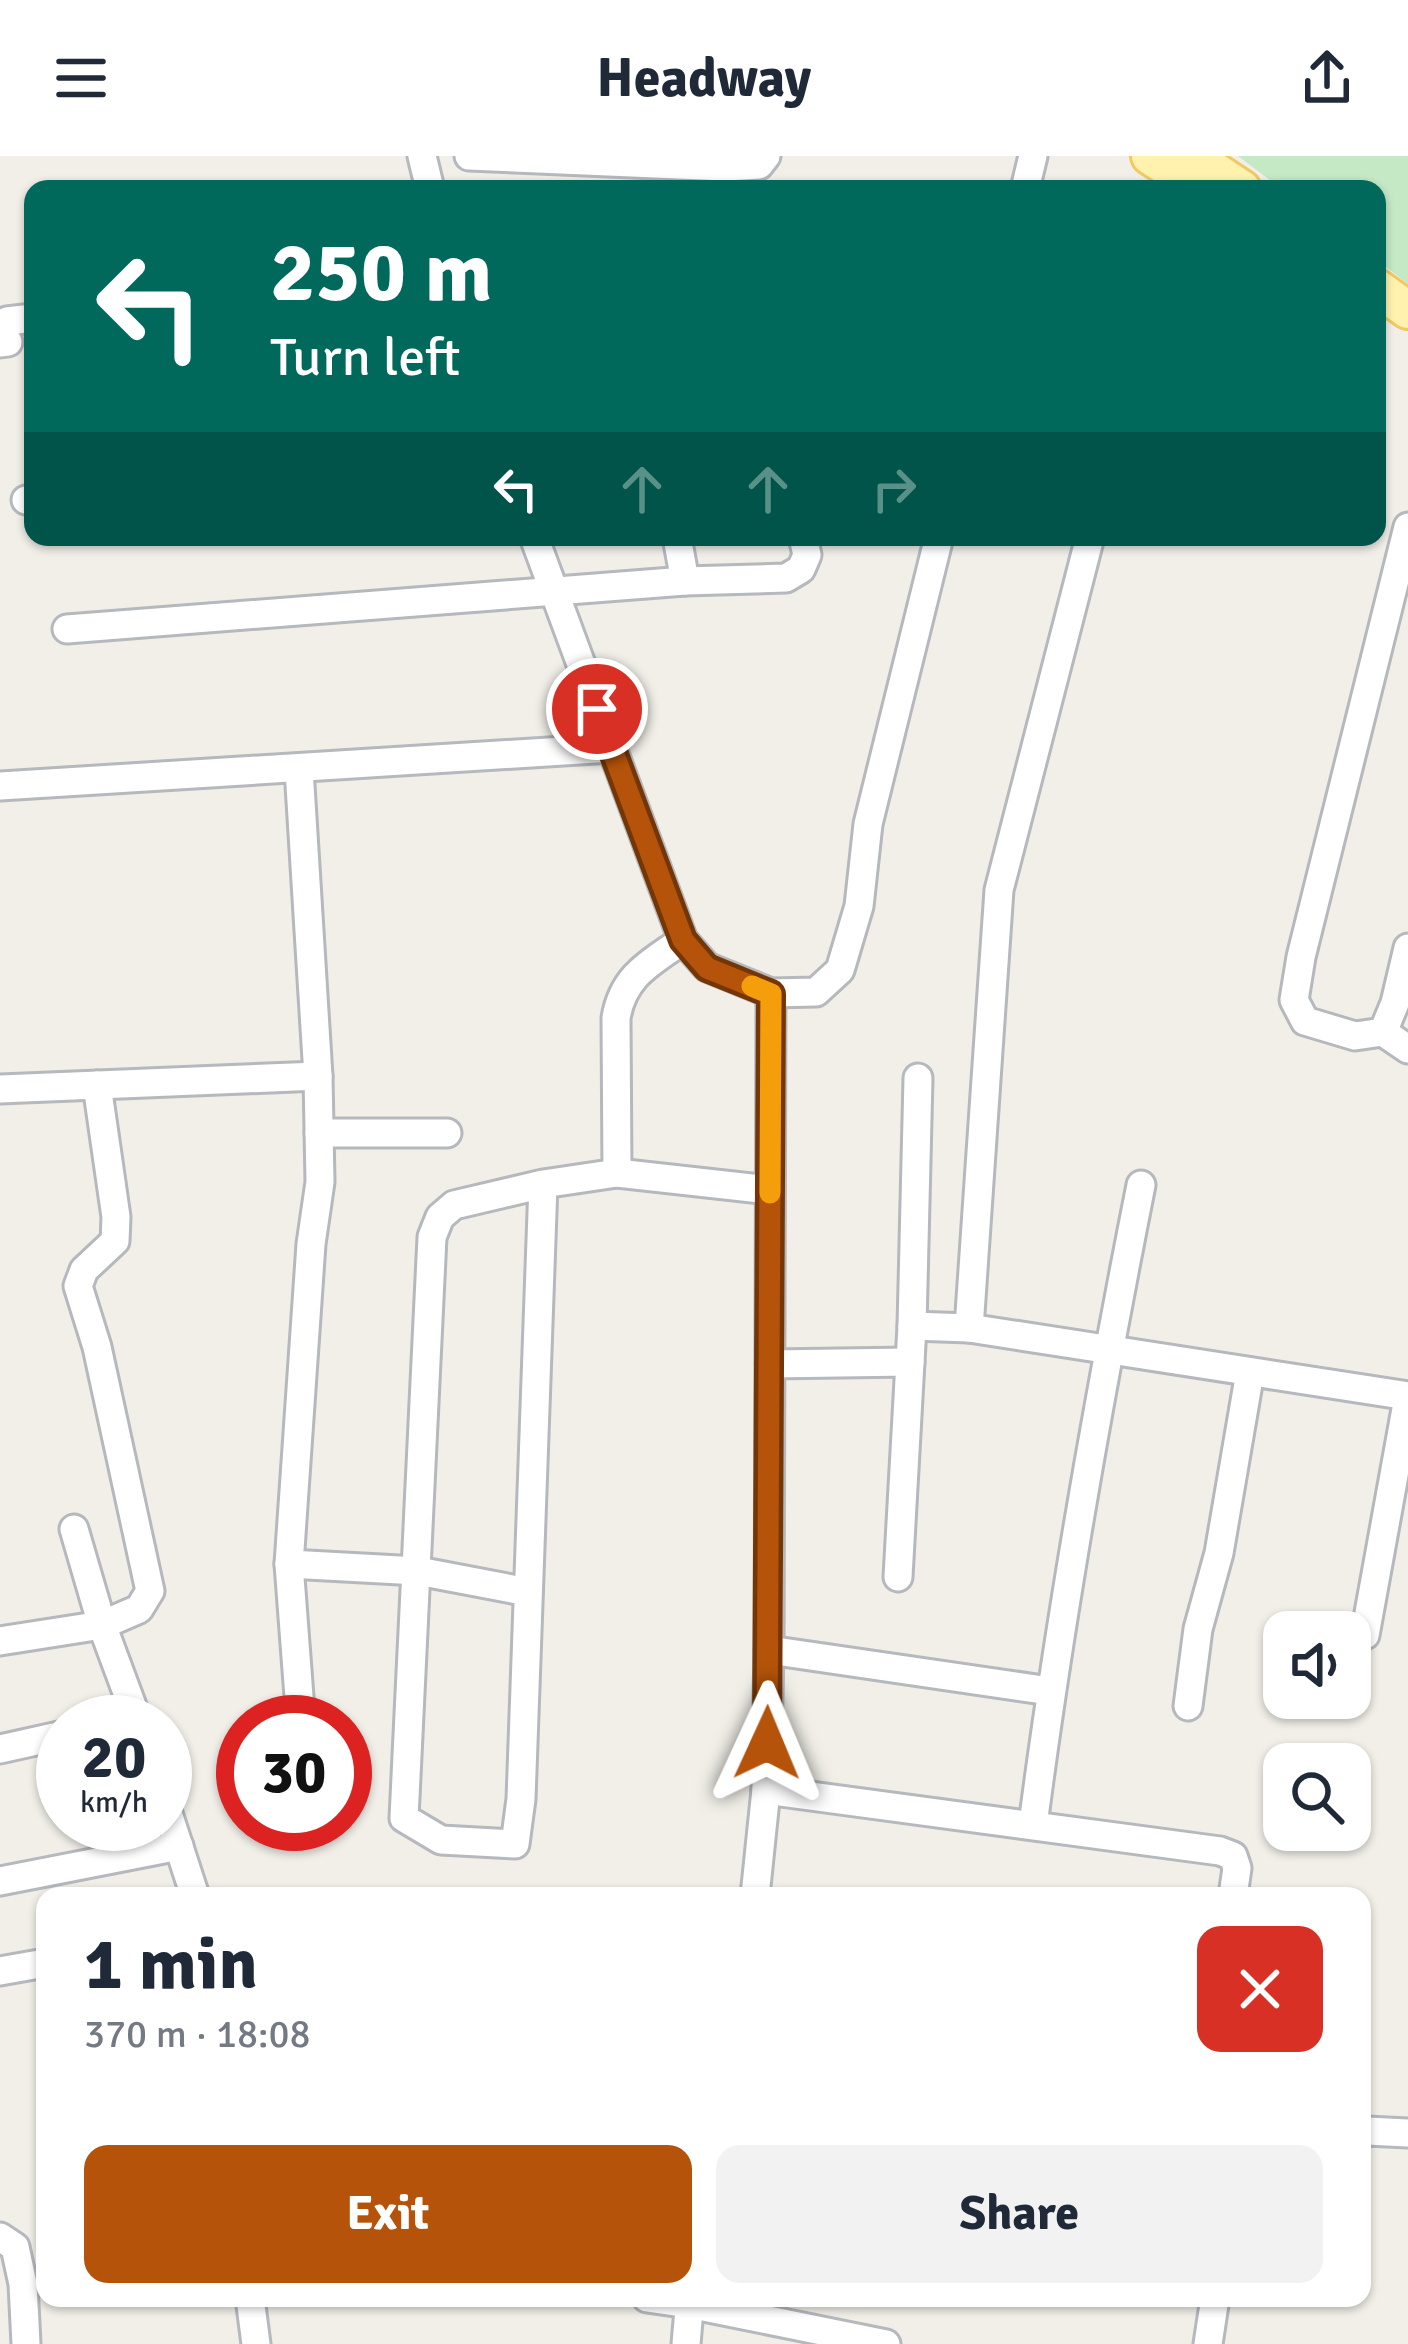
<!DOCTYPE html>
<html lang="en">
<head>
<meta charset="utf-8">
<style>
  :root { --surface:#fff; --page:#f2f2f3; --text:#1f2937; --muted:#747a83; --accent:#b45309 }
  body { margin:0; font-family:Signika,sans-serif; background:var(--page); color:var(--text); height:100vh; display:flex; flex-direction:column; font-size:45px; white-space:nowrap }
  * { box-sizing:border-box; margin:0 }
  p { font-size:39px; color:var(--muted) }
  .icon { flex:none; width:66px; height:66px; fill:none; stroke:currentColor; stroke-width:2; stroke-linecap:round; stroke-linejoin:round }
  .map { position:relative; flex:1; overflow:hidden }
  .drawer { position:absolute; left:36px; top:1731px; width:1335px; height:420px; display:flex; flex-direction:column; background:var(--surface); border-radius:24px; box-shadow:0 3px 9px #0004 }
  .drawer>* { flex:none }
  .banner { position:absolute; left:24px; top:24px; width:1362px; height:366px; border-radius:24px; box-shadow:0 3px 9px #0004; background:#00695c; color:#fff; overflow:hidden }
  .buttons { position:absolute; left:1263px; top:1455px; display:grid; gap:24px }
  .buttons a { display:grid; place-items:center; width:108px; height:108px; border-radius:24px; background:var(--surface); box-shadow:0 3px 9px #0004; font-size:60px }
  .speed { position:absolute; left:36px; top:1539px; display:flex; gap:24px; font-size:60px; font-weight:700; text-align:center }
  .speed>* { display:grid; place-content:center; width:156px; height:156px; border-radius:50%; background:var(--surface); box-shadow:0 3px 9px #0004; line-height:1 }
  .speed small { font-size:30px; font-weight:400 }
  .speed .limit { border:18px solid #d22; background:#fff; color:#111 }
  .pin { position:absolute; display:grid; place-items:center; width:102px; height:102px; color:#fff; margin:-51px; border:6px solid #fff; border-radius:50%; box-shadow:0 3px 12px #0007 }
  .me { position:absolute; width:132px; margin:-66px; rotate:1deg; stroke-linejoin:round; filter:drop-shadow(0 0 9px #0008) }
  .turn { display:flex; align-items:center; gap:42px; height:252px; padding:0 48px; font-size:54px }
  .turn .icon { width:156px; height:156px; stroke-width:2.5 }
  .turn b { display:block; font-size:84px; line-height:102px }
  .lanes { display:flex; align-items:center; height:114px; padding:0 48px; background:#0003; justify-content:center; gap:60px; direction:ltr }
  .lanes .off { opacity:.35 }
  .round { display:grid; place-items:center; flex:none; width:126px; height:126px; border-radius:24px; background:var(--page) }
  .headline { display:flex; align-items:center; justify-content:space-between; height:204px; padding:0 48px }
  h1 { font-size:72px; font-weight:700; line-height:90px }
  .primary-button { display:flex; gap:24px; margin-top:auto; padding:24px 48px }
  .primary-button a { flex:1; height:138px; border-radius:24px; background:var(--accent); color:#fff; font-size:48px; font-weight:700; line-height:138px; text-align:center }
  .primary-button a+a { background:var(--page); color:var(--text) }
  header { display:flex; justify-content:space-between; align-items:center; height:156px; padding:0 48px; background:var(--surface); font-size:54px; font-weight:700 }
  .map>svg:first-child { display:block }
</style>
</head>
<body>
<header><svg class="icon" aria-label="menu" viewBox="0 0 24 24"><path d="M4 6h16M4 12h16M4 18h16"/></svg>Headway<svg class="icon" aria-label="share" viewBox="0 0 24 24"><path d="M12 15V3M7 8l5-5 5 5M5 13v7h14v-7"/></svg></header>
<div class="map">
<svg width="1408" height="2188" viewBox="0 0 1408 2188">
  <rect width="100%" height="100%" fill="#f1efe8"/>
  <!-- green -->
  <path fill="#c5e8c5" d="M1238 0H1408V128L1377 104V33H1282Z"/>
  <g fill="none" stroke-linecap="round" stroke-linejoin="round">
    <!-- minor casing -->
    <g stroke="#b5b8bc" stroke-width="33">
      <g id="minor">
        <path d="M422 0 430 33"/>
        <path d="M469 0 726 11 759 9 766 0"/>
        <path d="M1025 33 1033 0"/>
        <path d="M7 165 33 162"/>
        <path d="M0 187 8 186"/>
        <path d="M26 344H33"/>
        <path d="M1408 371 1301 801 1294 844 1305 865 1355 880 1383 876 1395 847 1408 792"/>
        <path d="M534 381 683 784 707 811 771 837 816 836 840 814 859 750 868 668 939 381"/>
        <path d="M677 381 685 425"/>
        <path d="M67 473 685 425 786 422 801 413 807 399 803 381"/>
        <path d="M299 613 318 920 320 1026 311 1088 289 1408 300 1554"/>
        <path d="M0 630 612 592"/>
        <path d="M1383 876 1408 893"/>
        <path d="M0 933 318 920"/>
        <path d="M319 977H447"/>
        <path d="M617 1017 770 1034"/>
        <path d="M543 1028 454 1049 440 1061 432 1081 404 1662 441 1684 515 1688 521 1643 543 1028 617 1017 616 862C623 820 650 807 683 784"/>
        <path d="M912 1170 969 1172 1408 1240"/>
        <path d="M969 1172 999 734 1090 381"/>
        <path d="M770 1208 910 1206"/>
        <path d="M74 1373 102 1469 138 1566"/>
        <path d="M289 1408 418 1415 528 1436"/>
        <path d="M898 1421 912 1170 918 922"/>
        <path d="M1365 1479 1408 1242"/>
        <path d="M0 1485 102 1469 139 1453 150 1435 97 1191 78 1130 84 1114 115 1085 116 1061 97 929"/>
        <path d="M769 1494 1050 1535"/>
        <path d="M1188 1550 1198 1473 1219 1397 1250 1216"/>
        <path d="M0 1593 63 1579"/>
        <path d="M766 1634 1220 1695 1233 1700 1237 1712 1233 1740"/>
        <path d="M165 1648 195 1740"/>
        <path d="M1033 1669C1061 1454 1099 1241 1141 1029"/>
        <path d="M0 1725 179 1690"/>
        <path d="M755 1740 766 1634 769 1494 771 837"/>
        <path d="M0 1815 45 1807"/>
        <path d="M1362 1978 1367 1975 1408 1977"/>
        <path d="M0 2081 15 2091 23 2128 26 2188"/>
        <path d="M250 2142 256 2188"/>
        <path d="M647 2142 689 2148 886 2188"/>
        <path d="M686 2188 690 2142"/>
        <path d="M1208 2188 1215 2142"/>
      </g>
    </g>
    <!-- major casing -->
    <g stroke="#f2c960" stroke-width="42">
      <g id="major">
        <path d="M1150 0 1202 33"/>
        <path d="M1192 0 1242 33"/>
        <path d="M1377 132 1408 154"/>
      </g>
    </g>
    <!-- minor -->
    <use href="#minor" stroke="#fff" stroke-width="27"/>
    <!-- major -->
    <use href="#major" stroke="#fff2af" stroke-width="36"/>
  </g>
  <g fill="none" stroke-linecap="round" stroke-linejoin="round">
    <!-- route casing -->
    <g stroke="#753606" stroke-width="30">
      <path id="route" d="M597 553 683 784 707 812 771 838 767 1587"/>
    </g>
    <!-- route -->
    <use href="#route" stroke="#b45309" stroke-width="21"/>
    <!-- slow -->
    <path stroke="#f59e0b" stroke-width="21" d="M752 830 771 838 770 1037"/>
  </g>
</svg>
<div class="buttons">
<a><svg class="icon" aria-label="sound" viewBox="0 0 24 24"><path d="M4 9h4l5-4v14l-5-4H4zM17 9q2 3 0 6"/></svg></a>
<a><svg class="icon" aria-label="search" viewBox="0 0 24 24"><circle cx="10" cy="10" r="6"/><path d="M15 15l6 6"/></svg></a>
</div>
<div class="speed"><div>20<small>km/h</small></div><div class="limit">30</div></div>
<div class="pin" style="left:597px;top:553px;background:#d93025"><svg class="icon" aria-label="arrive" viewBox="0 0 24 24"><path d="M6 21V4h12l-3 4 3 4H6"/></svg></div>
<svg class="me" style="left:767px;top:1587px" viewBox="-20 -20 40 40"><path d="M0-17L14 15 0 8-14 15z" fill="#b45309" stroke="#fff" stroke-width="4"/></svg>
<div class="banner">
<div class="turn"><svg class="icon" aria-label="left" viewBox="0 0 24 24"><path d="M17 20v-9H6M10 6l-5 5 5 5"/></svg><div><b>250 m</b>Turn left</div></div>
<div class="lanes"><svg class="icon" aria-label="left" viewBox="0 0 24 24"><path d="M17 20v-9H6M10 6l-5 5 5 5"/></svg><svg class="icon off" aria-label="ahead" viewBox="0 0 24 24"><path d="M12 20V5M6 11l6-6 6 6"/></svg><svg class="icon off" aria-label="ahead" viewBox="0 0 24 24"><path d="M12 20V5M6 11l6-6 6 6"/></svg><svg class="icon off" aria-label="right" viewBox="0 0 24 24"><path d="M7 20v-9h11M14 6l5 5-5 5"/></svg></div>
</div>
<section class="drawer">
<div class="headline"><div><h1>1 min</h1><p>370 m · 18:08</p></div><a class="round" style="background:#d93025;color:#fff"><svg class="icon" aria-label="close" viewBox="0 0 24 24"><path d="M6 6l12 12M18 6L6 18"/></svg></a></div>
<div class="primary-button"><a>Exit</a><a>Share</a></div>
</section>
</div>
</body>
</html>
